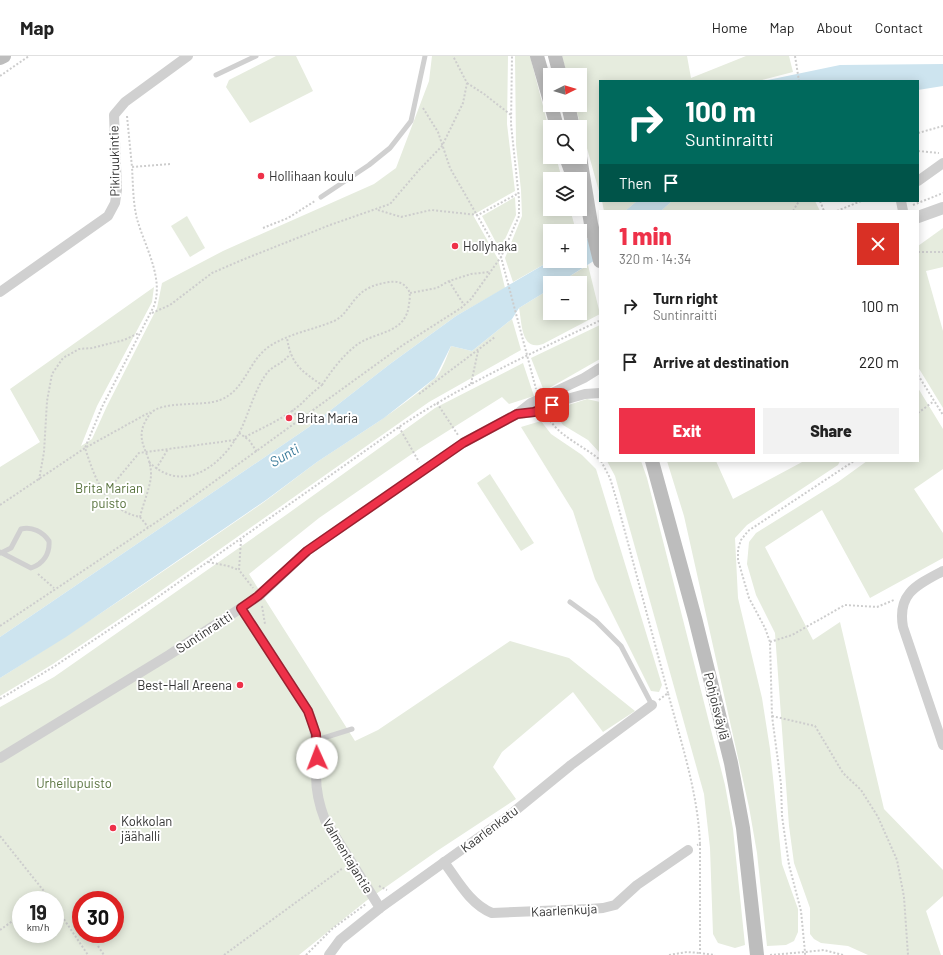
<!DOCTYPE html>
<html lang="en">
<head>
<meta charset="utf-8">
<style>
  :root { --surface:#fff; --page:#f2f2f2; --text:#222; --muted:#767676; --line:#e0e0e0; --accent:#ee3149 }
  body { margin:0; font-family:Barlow,sans-serif; background:var(--page); color:var(--text); height:100vh; display:flex; flex-direction:column; font-size:15px; white-space:nowrap }
  * { box-sizing:border-box; margin:0 }
  p { font-size:13px; color:var(--muted) }
  .icon { flex:none; width:22px; height:22px; fill:none; stroke:currentColor; stroke-width:2; stroke-linecap:round; stroke-linejoin:round }
  .map { position:relative; flex:1; overflow:hidden }
  .details { position:absolute; left:599px; top:154px; width:320px; height:252px; display:flex; flex-direction:column; background:var(--surface); border-radius:0px; box-shadow:0 2px 10px #0003 }
  .details>* { flex:none }
  .banner { position:absolute; left:599px; top:24px; width:320px; height:122px; border-radius:0px; box-shadow:0 2px 10px #0003; background:#00695c; color:#fff; overflow:hidden }
  .needle { width:26px; rotate:85deg }
  .fabs { position:absolute; left:543px; top:12px; display:grid; gap:8px }
  .fabs a { display:grid; place-items:center; width:44px; height:44px; border-radius:0px; background:var(--surface); box-shadow:0 2px 10px #0003; font-size:20px }
  .speed { position:absolute; left:12px; top:835px; display:flex; gap:8px; font-size:20px; font-weight:700; text-align:center }
  .speed>* { display:grid; place-content:center; width:52px; height:52px; border-radius:50%; background:var(--surface); box-shadow:0 2px 10px #0003; line-height:1 }
  .speed small { font-size:10px; font-weight:400 }
  .speed .limit { border:6px solid #d22; background:#fff; color:#111 }
  .pin { position:absolute; display:grid; place-items:center; width:34px; height:34px; color:#fff; margin:-17px; border-radius:8px; box-shadow:0 2px 6px #0006 }
  .me { position:absolute; width:44px; margin:-22px; rotate:358deg; stroke-linejoin:round; filter:drop-shadow(0 0 3px #0008) }
  .turn { display:flex; align-items:center; gap:14px; height:84px; padding:0 20px; font-size:18px }
  .turn .icon { width:52px; height:52px; stroke-width:2.5 }
  .turn b { display:block; font-size:28px; line-height:34px }
  .then { display:flex; align-items:center; height:38px; padding:0 20px; background:#0003; gap:8px; font-size:15px }
  .round { display:grid; place-items:center; flex:none; width:42px; height:42px; border-radius:0px; background:var(--page) }
  .summary { display:flex; align-items:center; justify-content:space-between; height:68px; padding:0 20px }
  h1 { font-size:24px; font-weight:800; line-height:30px; color:var(--accent) }
  .primary-button { display:flex; gap:8px; margin-top:auto; padding:8px 20px }
  .primary-button a { flex:1; height:46px; border-radius:0px; background:var(--accent); color:#fff; font-size:16px; font-weight:800; line-height:46px; text-align:center }
  .primary-button a+a { background:var(--page); color:var(--text) }
  ul { padding:0; list-style:none }
  li { display:flex; align-items:center; gap:12px; height:56px; padding:0 20px }
  li div { flex:1 }
  li b { display:block; font-size:15px }
  li em { font-style:normal }
  header { display:flex; align-items:center; gap:24px; box-sizing:border-box; height:56px; padding:0 20px; background:var(--surface); border-bottom:1px solid var(--line) }
  header strong { font-size:19px }
  nav { display:flex; gap:22px; margin-inline-start:auto; font-size:14px }
  .map>svg:first-child { display:block }
</style>
</head>
<body>
<header>
<strong>Map</strong>
<nav><a>Home</a><a>Map</a><a>About</a><a>Contact</a></nav>
</header>
<div class="map">
<svg width="943" height="899" viewBox="0 0 943 899">
  <rect width="100%" height="100%" fill="#fff"/>
  <!-- green -->
  <g fill="#e6ecde" fill-rule="evenodd">
    <path d="M276 0H296L313 35 250 67 226 31 229 24Z"/>
    <path d="M432 0H508L507 68 515 135 473 159 498 203 505 232 456 260 390 308 309 371 0 581V411L40 386 10 333 154 231 152 246 97 350 81 390 92 383 107 350 157 252 162 227 223 195 374 128 396 112 429 25Z"/>
    <path d="M515 0H530L550 77V101H556L562 123H550V153H570L576 175H550V205L513 226 505 202 522 160 521 134 516 89Z"/>
    <path d="M562 0H687L691 22 746 0H789L793 16 758 25H600V139L575 49H580V19H567Z"/>
    <path d="M515 141 516 159 500 194 482 160Z"/>
    <path d="M602 145H637L625 155H604Z"/>
    <path d="M672 145H815L820 155H661Z"/>
    <path d="M187 160 205 192 190 201 171 170Z"/>
    <path d="M943 172V211L926 215 943 275V352L918 311V190Z"/>
    <path d="M588 209 600 258 543 288C521 296 522 267 519 252L550 233V257H580V227H559Z"/>
    <path d="M512 263 521 294 429 346 152 541 53 608 0 640V622C90 566 177 506 264 446 282 433 299 419 317 406 357 379 400 354 435 322 441 318 448 297 451 290L472 295Z"/>
    <path d="M600 269V303L544 335 531 302Z"/>
    <path d="M523 307 534 340 509 348 502 341 419 393 319 462 249 518 355 685 378 674 510 585 569 602 635 655 603 676 573 636 502 696 493 711 516 743 437 795 366 845 299 899H0V651L54 621 286 459 435 352ZM21 844H55V878H21ZM81 844H115V878H81Z"/>
    <path d="M918 332 943 373V413L914 433 943 477V502L870 542 822 454 765 491 813 584 840 566 884 753 943 814V840L926 855 941 899H868L848 890 821 887 814 883 810 878V852L794 807 789 770 775 577 756 539 747 508 749 486 756 477 838 426 867 405H918Z"/>
    <path d="M587 343 600 346V397L588 384 563 369 553 354Z"/>
    <path d="M541 365 551 378 582 399 596 413 662 629 659 636 651 635 595 523 573 455 521 371Z"/>
    <path d="M607 405H641L647 422 725 729 733 773 745 889 735 892 718 887 713 878 710 792 704 738 615 420Z"/>
    <path d="M667 405H716L733 443 804 405H840L838 409 747 469 735 482 738 542 762 642 770 693 782 808 798 853V876L794 885 786 889 767 890 757 797 749 751 684 460Z"/>
    <path d="M490 418 534 487 521 495 477 427Z"/>
  </g>
  <!-- water -->
  <g fill="#cde4ef">
    <path d="M943 8V30L918 34V25H763L840 9Z"/>
    <path d="M637 145H672L661 155H625Z"/>
    <path d="M600 174V201L559 227H550V233L519 252 512 263 472 295 451 290 435 322 384 362 317 406 266 444 66 581 0 622V581L309 371 390 308 456 260 550 205H580V188Z"/>
  </g>
  <g fill="none" stroke-linecap="round" stroke-linejoin="round">
    <!-- path -->
    <g stroke="#cdcdcd" stroke-width="2" stroke-dasharray="2 2" stroke-linecap="butt">
      <path d="M795 0 799 25"/>
      <path d="M0 20 29 0"/>
      <path d="M467 27 484 38 511 59"/>
      <path d="M423 52 438 76 450 112 501 201 536 333"/>
      <path d="M127 60 132 111"/>
      <path d="M918 77 943 70"/>
      <path d="M918 95 939 97"/>
      <path d="M170 108 132 111C133 128 133 147 137 163 145 191 164 222 154 250L102 351 85 392C95 422 105 454 140 461 143 448 150 432 151 420 152 394 130 385 150 358 161 344 202 351 220 344 246 334 248 304 270 290 290 277 313 274 334 265 345 260 350 248 357 241 366 231 377 228 389 226 395 225 402 226 406 231 411 235 410 242 409 248 406 278 377 275 358 288 343 299 332 314 322 329 301 315 291 308 287 282"/>
      <path d="M820 145 824 155"/>
      <path d="M913 149 943 137"/>
      <path d="M378 154 401 161 431 154 478 159 519 137"/>
      <path d="M793 155 799 145"/>
      <path d="M837 155 861 145"/>
      <path d="M263 172 288 162 315 145"/>
      <path d="M918 196H943"/>
      <path d="M449 225 464 249"/>
      <path d="M410 237 437 232 449 225 471 218 489 216"/>
      <path d="M152 257 170 249 212 217 242 204 330 169 390 148 419 114 442 90 463 47 467 27 453 0"/>
      <path d="M918 319 943 359"/>
      <path d="M471 328 478 295"/>
      <path d="M419 338 495 281"/>
      <path d="M437 347 458 379"/>
      <path d="M292 354 300 364"/>
      <path d="M918 357 934 345"/>
      <path d="M548 361C558 380 584 390 600 404"/>
      <path d="M399 371 419 406"/>
      <path d="M239 377 249 384 257 396"/>
      <path d="M245 381C264 371 285 362 301 348 308 341 314 335 322 329"/>
      <path d="M601 405 610 422 616 442 668 637"/>
      <path d="M149 406C180 436 215 415 235 384 248 364 252 337 267 317 272 310 283 308 290 298"/>
      <path d="M156 413 168 393"/>
      <path d="M39 424 44 396 47 345 52 318 63 302 79 293 92 292 124 284 139 277"/>
      <path d="M105 438 139 397 235 384"/>
      <path d="M0 449 85 392 150 356"/>
      <path d="M140 461 148 471"/>
      <path d="M241 484 239 514 253 532"/>
      <path d="M208 506 228 510 239 514"/>
      <path d="M38 518 54 532"/>
      <path d="M262 550 265 568"/>
      <path d="M0 570 179 451 403 289 461 252 471 243 501 201 519 160V143L511 68 512 0"/>
      <path d="M770 586 792 579 845 549 877 551 894 544"/>
      <path d="M0 643 55 610 155 543 399 371C462 329 530 298 599 265"/>
      <path d="M659 644 668 637C681 686 698 737 700 788L697 789"/>
      <path d="M772 660 815 670 843 717 861 734 878 761 897 804 904 841 908 899"/>
      <path d="M0 780 51 844"/>
      <path d="M700 788V897L715 899"/>
      <path d="M379 830 387 834"/>
      <path d="M42 844 48 840"/>
      <path d="M55 850 88 899"/>
      <path d="M0 874 21 859"/>
      <path d="M98 890 104 899"/>
      <path d="M224 899 343 812"/>
      <path d="M306 899 332 873 366 848"/>
      <path d="M669 899 687 896 700 897"/>
      <path d="M770 899 805 896V899"/>
      <path d="M843 899 824 894 805 896 801 855 789 809 782 760 781 728 772 660 770 586 765 572 749 542 738 504V493L741 484 748 475 854 405"/>
    </g>
    <!-- service -->
    <g stroke="#d0d0d0" stroke-width="5">
      <path d="M216 19 256 0"/>
      <path d="M321 141 369 109 390 92 411 65 425 0"/>
      <path d="M0 496 31 512C43 508 50 498 49 485 43 476 32 470 21 473L11 492 1 497"/>
      <path d="M570 546 596 565 621 590 652 649"/>
      <path d="M317 684 352 673"/>
    </g>
    <!-- minor -->
    <g stroke="#d0d0d0" stroke-width="10">
      <path d="M918 125 943 107"/>
      <path d="M901 145 903 155"/>
      <path d="M0 236 108 160 115 147 117 134 114 59 125 46 188 0"/>
      <path d="M517 358 534 356 560 345 585 338 600 337"/>
      <path d="M943 515C917 529 897 537 903 571L943 689"/>
      <path d="M241 552 308 655C319 679 315 694 316 719 316 735 319 749 325 764L380 852"/>
      <path d="M0 702 169 599 241 552 259 540 307 495 463 387 517 358 531 347 584 322 600 312"/>
      <path d="M444 806C458 825 470 848 492 857L590 853 603 852 615 849 637 829 688 794"/>
      <path d="M329 899 340 884 380 852 506 762 571 709 652 649"/>
    </g>
    <!-- tertiary -->
    <path stroke="#d0d0d0" stroke-width="12" d="M918 161 943 152"/>
    <!-- secondary -->
    <g stroke="#bdbdbd" stroke-width="14">
      <path d="M537 0 550 45"/>
      <path d="M555 0 560 19"/>
      <path d="M0 2 4 0"/>
      <path d="M551 49 557 71"/>
      <path d="M568 49 573 71"/>
      <path d="M566 101 574 123"/>
      <path d="M580 101 591 168 600 205"/>
      <path d="M652 405 695 562 731 707 743 772 757 899"/>
    </g>
  </g>
  <g fill="none" stroke-linecap="round" stroke-linejoin="round">
    <!-- route casing -->
    <g stroke="#9b202f" stroke-width="10">
      <path id="route" d="M317 702 316 678 308 655 241 552 258 540 307 495 463 387 517 358 534 356 552 349"/>
    </g>
    <!-- route -->
    <use href="#route" stroke="#ee3149" stroke-width="7"/>
  </g>
  <!-- markers -->
  <g fill="#ee3149" stroke="#fff" stroke-width="1.5">
    <circle cx="261" cy="120" r="4"/>
    <circle cx="455" cy="190" r="4"/>
    <circle cx="289" cy="362" r="4"/>
    <circle cx="240" cy="629" r="4"/>
    <circle cx="113" cy="772" r="4"/>
  </g>
  <g text-anchor="middle" dominant-baseline="central" stroke-width="4" stroke-linejoin="round" paint-order="stroke">
    <!-- street labels -->
    <g font-size="13" fill="#333" stroke="#fff">
      <text transform="translate(114 105) rotate(-91)">Pikiruukintie</text>
      <text transform="translate(204 576) rotate(-33)">Suntinraitti</text>
      <text transform="translate(717 650) rotate(76)">Pohjoisväylä</text>
      <text transform="translate(489 773) rotate(-37)">Kaarlenkatu</text>
      <text transform="translate(348 800) rotate(59)">Valmentajantie</text>
      <text transform="translate(564 854) rotate(-3)">Kaarlenkuja</text>
    </g>
    <!-- poi labels -->
    <g font-size="13" fill="#333" stroke="#fff" text-anchor="start">
      <text x="269" y="120">Hollihaan koulu</text>
      <text x="463" y="190">Hollyhaka</text>
      <text x="297" y="362">Brita Maria</text>
      <text x="232" y="629" text-anchor="end">Best‑Hall Areena</text>
      <text x="121" y="765">Kokkolan<tspan x="121" dy="15">jäähalli</tspan></text>
    </g>
    <!-- park labels -->
    <g font-size="13" fill="#58723d" stroke="#fff">
      <text x="109" y="432">Brita Marian<tspan x="109" dy="15">puisto</tspan></text>
      <text x="74" y="727">Urheilupuisto</text>
    </g>
    <!-- water labels -->
    <g font-size="14" font-style="italic" fill="#3b7b9a" stroke="#fff">
      <text transform="translate(284 399) rotate(-30)">Sunti</text>
    </g>
  </g>
</svg>
<div class="fabs">
<a><svg class="needle" viewBox="-14 -14 28 28"><path d="M0-13l5 13h-10z" fill="#e53935"/><path d="M0 13l5-13h-10z" fill="#767676"/></svg></a>
<a><svg class="icon" aria-label="search" viewBox="0 0 24 24"><circle cx="10" cy="10" r="6"/><path d="M15 15l6 6"/></svg></a>
<a><svg class="icon" aria-label="layers" viewBox="0 0 24 24"><path d="M12 4l9 5-9 5-9-5zM3 14l9 5 9-5"/></svg></a>
<a>+</a>
<a>−</a>
</div>
<div class="speed"><div>19<small>km/h</small></div><div class="limit">30</div></div>
<div class="pin" style="left:552px;top:349px;background:#d93025"><svg class="icon" aria-label="arrive" viewBox="0 0 24 24"><path d="M6 21V4h12l-3 4 3 4H6"/></svg></div>
<svg class="me" style="left:317px;top:702px" viewBox="-20 -20 40 40"><circle r="19" fill="#fff"/><path d="M0-13L10 11 0 6-10 11z" fill="#ee3149"/></svg>
<div class="banner">
<div class="turn"><svg class="icon" aria-label="right" viewBox="0 0 24 24"><path d="M7 20v-9h11M14 6l5 5-5 5"/></svg><div><b>100 m</b>Suntinraitti</div></div>
<div class="then">Then<svg class="icon" aria-label="arrive" viewBox="0 0 24 24"><path d="M6 21V4h12l-3 4 3 4H6"/></svg></div>
</div>
<section class="details">
<div class="summary"><div><h1>1 min</h1><p>320 m · 14:34</p></div><a class="round" style="background:#d93025;color:#fff"><svg class="icon" aria-label="close" viewBox="0 0 24 24"><path d="M6 6l12 12M18 6L6 18"/></svg></a></div>
<ul>
<li><svg class="icon" aria-label="right" viewBox="0 0 24 24"><path d="M7 20v-9h11M14 6l5 5-5 5"/></svg><div><b>Turn right</b><p>Suntinraitti</p></div><em>100 m</em></li>
<li><svg class="icon" aria-label="arrive" viewBox="0 0 24 24"><path d="M6 21V4h12l-3 4 3 4H6"/></svg><div><b>Arrive at destination</b></div><em>220 m</em></li>
</ul>
<div class="primary-button"><a>Exit</a><a>Share</a></div>
</section>
</div>
</body>
</html>
